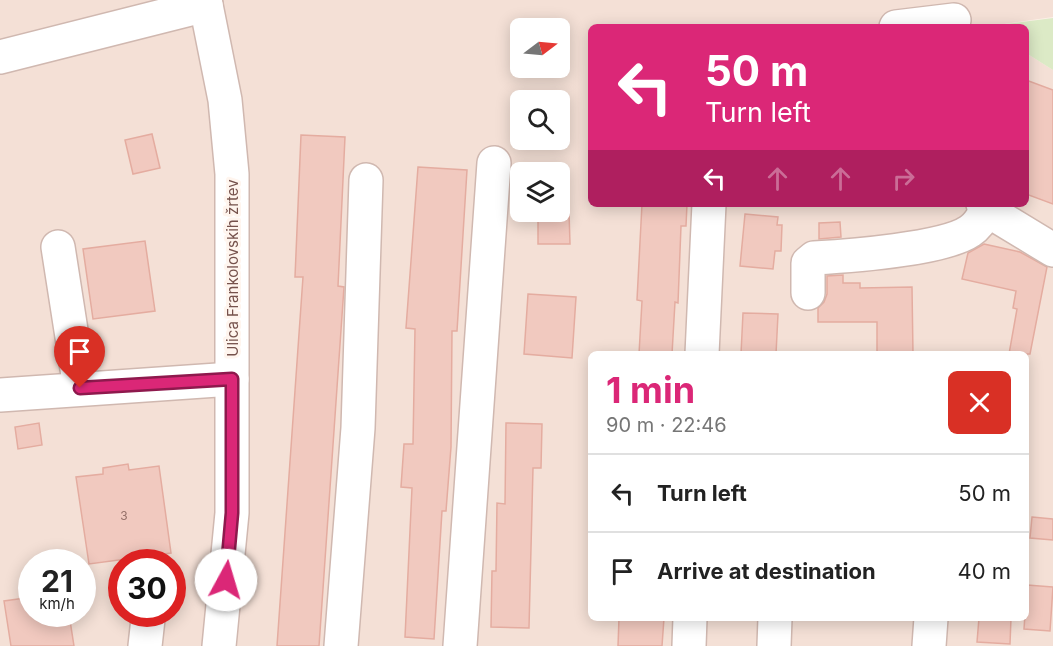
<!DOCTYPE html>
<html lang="en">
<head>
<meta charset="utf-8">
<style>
  :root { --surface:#fff; --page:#f2f2f2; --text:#222; --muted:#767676; --line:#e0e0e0; --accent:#db2777 }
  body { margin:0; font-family:Inter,sans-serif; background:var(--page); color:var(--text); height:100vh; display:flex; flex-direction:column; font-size:22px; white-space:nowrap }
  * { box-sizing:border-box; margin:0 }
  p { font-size:20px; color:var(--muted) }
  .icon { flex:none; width:33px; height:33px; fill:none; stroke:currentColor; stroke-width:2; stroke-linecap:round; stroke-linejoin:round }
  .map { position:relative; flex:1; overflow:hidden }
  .panel { position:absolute; left:588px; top:351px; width:441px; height:270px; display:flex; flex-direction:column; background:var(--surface); border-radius:9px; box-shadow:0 3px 15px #0003 }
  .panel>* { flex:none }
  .hud { position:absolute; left:588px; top:24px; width:441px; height:183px; border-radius:9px; box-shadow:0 3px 15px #0003; background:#db2777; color:#fff; overflow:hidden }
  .needle { width:39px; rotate:74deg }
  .buttons { position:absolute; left:510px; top:18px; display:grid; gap:12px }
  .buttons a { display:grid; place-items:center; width:60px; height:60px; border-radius:9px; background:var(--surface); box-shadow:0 3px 15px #0003; font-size:30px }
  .speed { position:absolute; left:18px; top:549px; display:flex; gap:12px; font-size:30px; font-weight:700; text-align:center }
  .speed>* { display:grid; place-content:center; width:78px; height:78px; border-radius:50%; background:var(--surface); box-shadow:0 3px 15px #0003; line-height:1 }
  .speed small { font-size:15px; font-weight:400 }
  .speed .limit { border:9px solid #d22; background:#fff; color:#111 }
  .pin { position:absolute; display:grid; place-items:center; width:51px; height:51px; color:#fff; margin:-62px -26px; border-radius:50% 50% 50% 0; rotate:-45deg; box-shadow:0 0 6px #0007 }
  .pin .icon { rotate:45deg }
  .me { position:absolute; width:66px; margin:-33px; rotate:6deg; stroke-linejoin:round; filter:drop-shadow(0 0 4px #0008) }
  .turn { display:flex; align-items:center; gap:21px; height:126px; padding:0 18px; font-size:27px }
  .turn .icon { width:78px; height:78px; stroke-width:2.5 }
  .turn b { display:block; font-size:42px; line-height:51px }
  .lanes { display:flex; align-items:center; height:57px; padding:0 18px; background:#0003; justify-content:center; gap:30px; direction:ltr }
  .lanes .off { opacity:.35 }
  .round { display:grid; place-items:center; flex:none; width:63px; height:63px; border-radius:9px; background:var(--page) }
  .headline { display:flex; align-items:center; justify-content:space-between; height:102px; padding:0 18px }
  h1 { font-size:36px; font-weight:700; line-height:45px; color:var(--accent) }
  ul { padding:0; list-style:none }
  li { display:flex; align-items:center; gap:18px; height:78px; padding:0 18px; border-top:2px solid var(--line) }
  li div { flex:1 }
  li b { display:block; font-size:22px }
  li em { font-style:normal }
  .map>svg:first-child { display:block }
</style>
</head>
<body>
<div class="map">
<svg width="1053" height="646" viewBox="0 0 1053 646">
  <rect width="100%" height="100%" fill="#fcf0e8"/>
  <!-- residential -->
  <path fill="#f4e0d6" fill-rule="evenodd" d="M0 0H1053V17L984 27H591V204H1026V53L1053 70V646H0ZM520 28H560V68H520ZM520 100H560V140H520ZM520 172H560V212H520ZM591 354H1026V618H591ZM32 562H82V614H32ZM122 562H172V614H122Z"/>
  <!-- green -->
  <path fill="#dceac6" d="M1053 18V70L1026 53V27H984Z"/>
  <!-- building -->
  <g fill="#f1c9bf" stroke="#e4aca0" stroke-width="1.5">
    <path d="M1026 80 1053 90V204L1026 194Z"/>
    <path d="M152 134 160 168 133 174 125 140Z"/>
    <path d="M301 135 345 137 338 286 344 287 319 646H277L303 277H295Z"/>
    <path d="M418 167 467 170 457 331H452L451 447 446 511H442L434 639 405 637 412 488 401 487 404 444H413L415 329 406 328Z"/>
    <path d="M642 204H687L686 226H681L678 303 675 302 672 354H639L642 301 637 300Z"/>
    <path d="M538 212H569L570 244H538Z"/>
    <path d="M745 214 778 217 777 225H782L781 251H775L773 269 740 266Z"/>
    <path d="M840 222 841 237 819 239V223Z"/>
    <path d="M145 241 155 311 93 319 83 249Z"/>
    <path d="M984 244 1020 252 1047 267 1030 354H1009L1017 309 1013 308 1016 291 962 279 968 253Z"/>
    <path d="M843 275V283H860V288L912 287 913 354H877V322H818V308L824 302 827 294V276Z"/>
    <path d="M528 294 576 297 572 358 524 354Z"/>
    <path d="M743 313 778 314 776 354H741Z"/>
    <path d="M39 423 42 445 18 449 15 427Z"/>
    <path d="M506 423 542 424 541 468H533L529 628 491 627 492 571H496L497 503 505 504Z"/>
    <path d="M128 464 129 470 159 466 171 553 89 564 76 477 103 474V468Z"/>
    <path d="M1032 517 1053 519V540L1030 538Z"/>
    <path d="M1027 585 1053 587 1050 631 1024 629Z"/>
    <path d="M32 597V614H69L74 646H11L4 601Z"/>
    <path d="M619 618H664L662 646H618Z"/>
    <path d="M979 618H1011L1010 644 977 642Z"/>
  </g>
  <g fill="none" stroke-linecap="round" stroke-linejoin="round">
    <!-- minor casing -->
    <g stroke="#d0b8b0" stroke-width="36">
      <g id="minor">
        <path d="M205 0 225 100 232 174V513L219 646"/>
        <path d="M896 27 954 20"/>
        <path d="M0 57 206 5"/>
        <path d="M983 204 987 210 1053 250"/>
        <path d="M58 247 80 388"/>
        <path d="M808 293V263L814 258C848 256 944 249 970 231 978 226 982 218 987 210"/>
        <path d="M702 354 709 204"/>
        <path d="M0 395 232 379"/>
        <path d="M145 646 148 619"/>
        <path d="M341 646 358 428 366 180"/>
        <path d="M460 646 494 163"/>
        <path d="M689 646 690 618"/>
        <path d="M774 646 775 618"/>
        <path d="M929 646 931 618"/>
      </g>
    </g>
    <!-- minor -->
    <use href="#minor" stroke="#fff" stroke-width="33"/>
  </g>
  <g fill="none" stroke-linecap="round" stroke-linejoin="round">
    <!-- route casing -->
    <g stroke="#8e194d" stroke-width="15">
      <path id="route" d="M80 388 232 379V513L226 580"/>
    </g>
    <!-- route -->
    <use href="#route" stroke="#db2777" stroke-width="10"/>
  </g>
  <g text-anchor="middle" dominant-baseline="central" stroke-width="6" stroke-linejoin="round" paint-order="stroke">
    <!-- number labels -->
    <g font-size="12" fill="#957069">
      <text x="124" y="515">3</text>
    </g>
    <!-- street labels -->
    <g font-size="15" fill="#76524c" stroke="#fff5ee">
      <text transform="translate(232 268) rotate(-90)">Ulica Frankolovskih žrtev</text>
    </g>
  </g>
</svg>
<div class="buttons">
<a><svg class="needle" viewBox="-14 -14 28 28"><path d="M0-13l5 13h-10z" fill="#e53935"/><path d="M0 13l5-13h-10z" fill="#767676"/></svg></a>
<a><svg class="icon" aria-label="search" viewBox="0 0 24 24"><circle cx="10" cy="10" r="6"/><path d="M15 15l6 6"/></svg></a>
<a><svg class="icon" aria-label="layers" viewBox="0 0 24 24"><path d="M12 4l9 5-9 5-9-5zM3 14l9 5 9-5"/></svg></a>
</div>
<div class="speed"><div>21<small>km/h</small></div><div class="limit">30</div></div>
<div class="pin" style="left:80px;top:388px;background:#d93025"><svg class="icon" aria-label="arrive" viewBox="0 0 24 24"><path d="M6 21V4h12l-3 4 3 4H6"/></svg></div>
<svg class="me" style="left:226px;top:580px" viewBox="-20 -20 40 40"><circle r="19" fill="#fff"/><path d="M0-13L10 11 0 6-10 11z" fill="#db2777"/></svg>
<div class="hud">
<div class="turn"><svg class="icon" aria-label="left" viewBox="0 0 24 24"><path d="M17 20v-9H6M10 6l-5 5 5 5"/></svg><div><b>50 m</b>Turn left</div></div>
<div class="lanes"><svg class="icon" aria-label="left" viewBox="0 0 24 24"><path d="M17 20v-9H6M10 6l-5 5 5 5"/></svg><svg class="icon off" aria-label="ahead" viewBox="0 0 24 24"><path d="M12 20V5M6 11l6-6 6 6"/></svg><svg class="icon off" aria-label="ahead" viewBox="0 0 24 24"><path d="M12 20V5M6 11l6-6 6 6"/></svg><svg class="icon off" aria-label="right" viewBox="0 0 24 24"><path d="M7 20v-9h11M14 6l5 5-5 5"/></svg></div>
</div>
<section class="panel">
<div class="headline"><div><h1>1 min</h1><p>90 m · 22:46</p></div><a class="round" style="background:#d93025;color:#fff"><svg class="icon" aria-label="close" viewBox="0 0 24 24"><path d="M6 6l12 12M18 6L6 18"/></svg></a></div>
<ul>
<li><svg class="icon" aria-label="left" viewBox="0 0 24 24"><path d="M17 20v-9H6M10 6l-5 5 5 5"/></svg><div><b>Turn left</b></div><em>50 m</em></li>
<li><svg class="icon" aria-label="arrive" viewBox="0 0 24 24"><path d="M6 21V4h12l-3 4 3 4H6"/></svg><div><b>Arrive at destination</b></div><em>40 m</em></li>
</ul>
</section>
</div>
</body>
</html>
